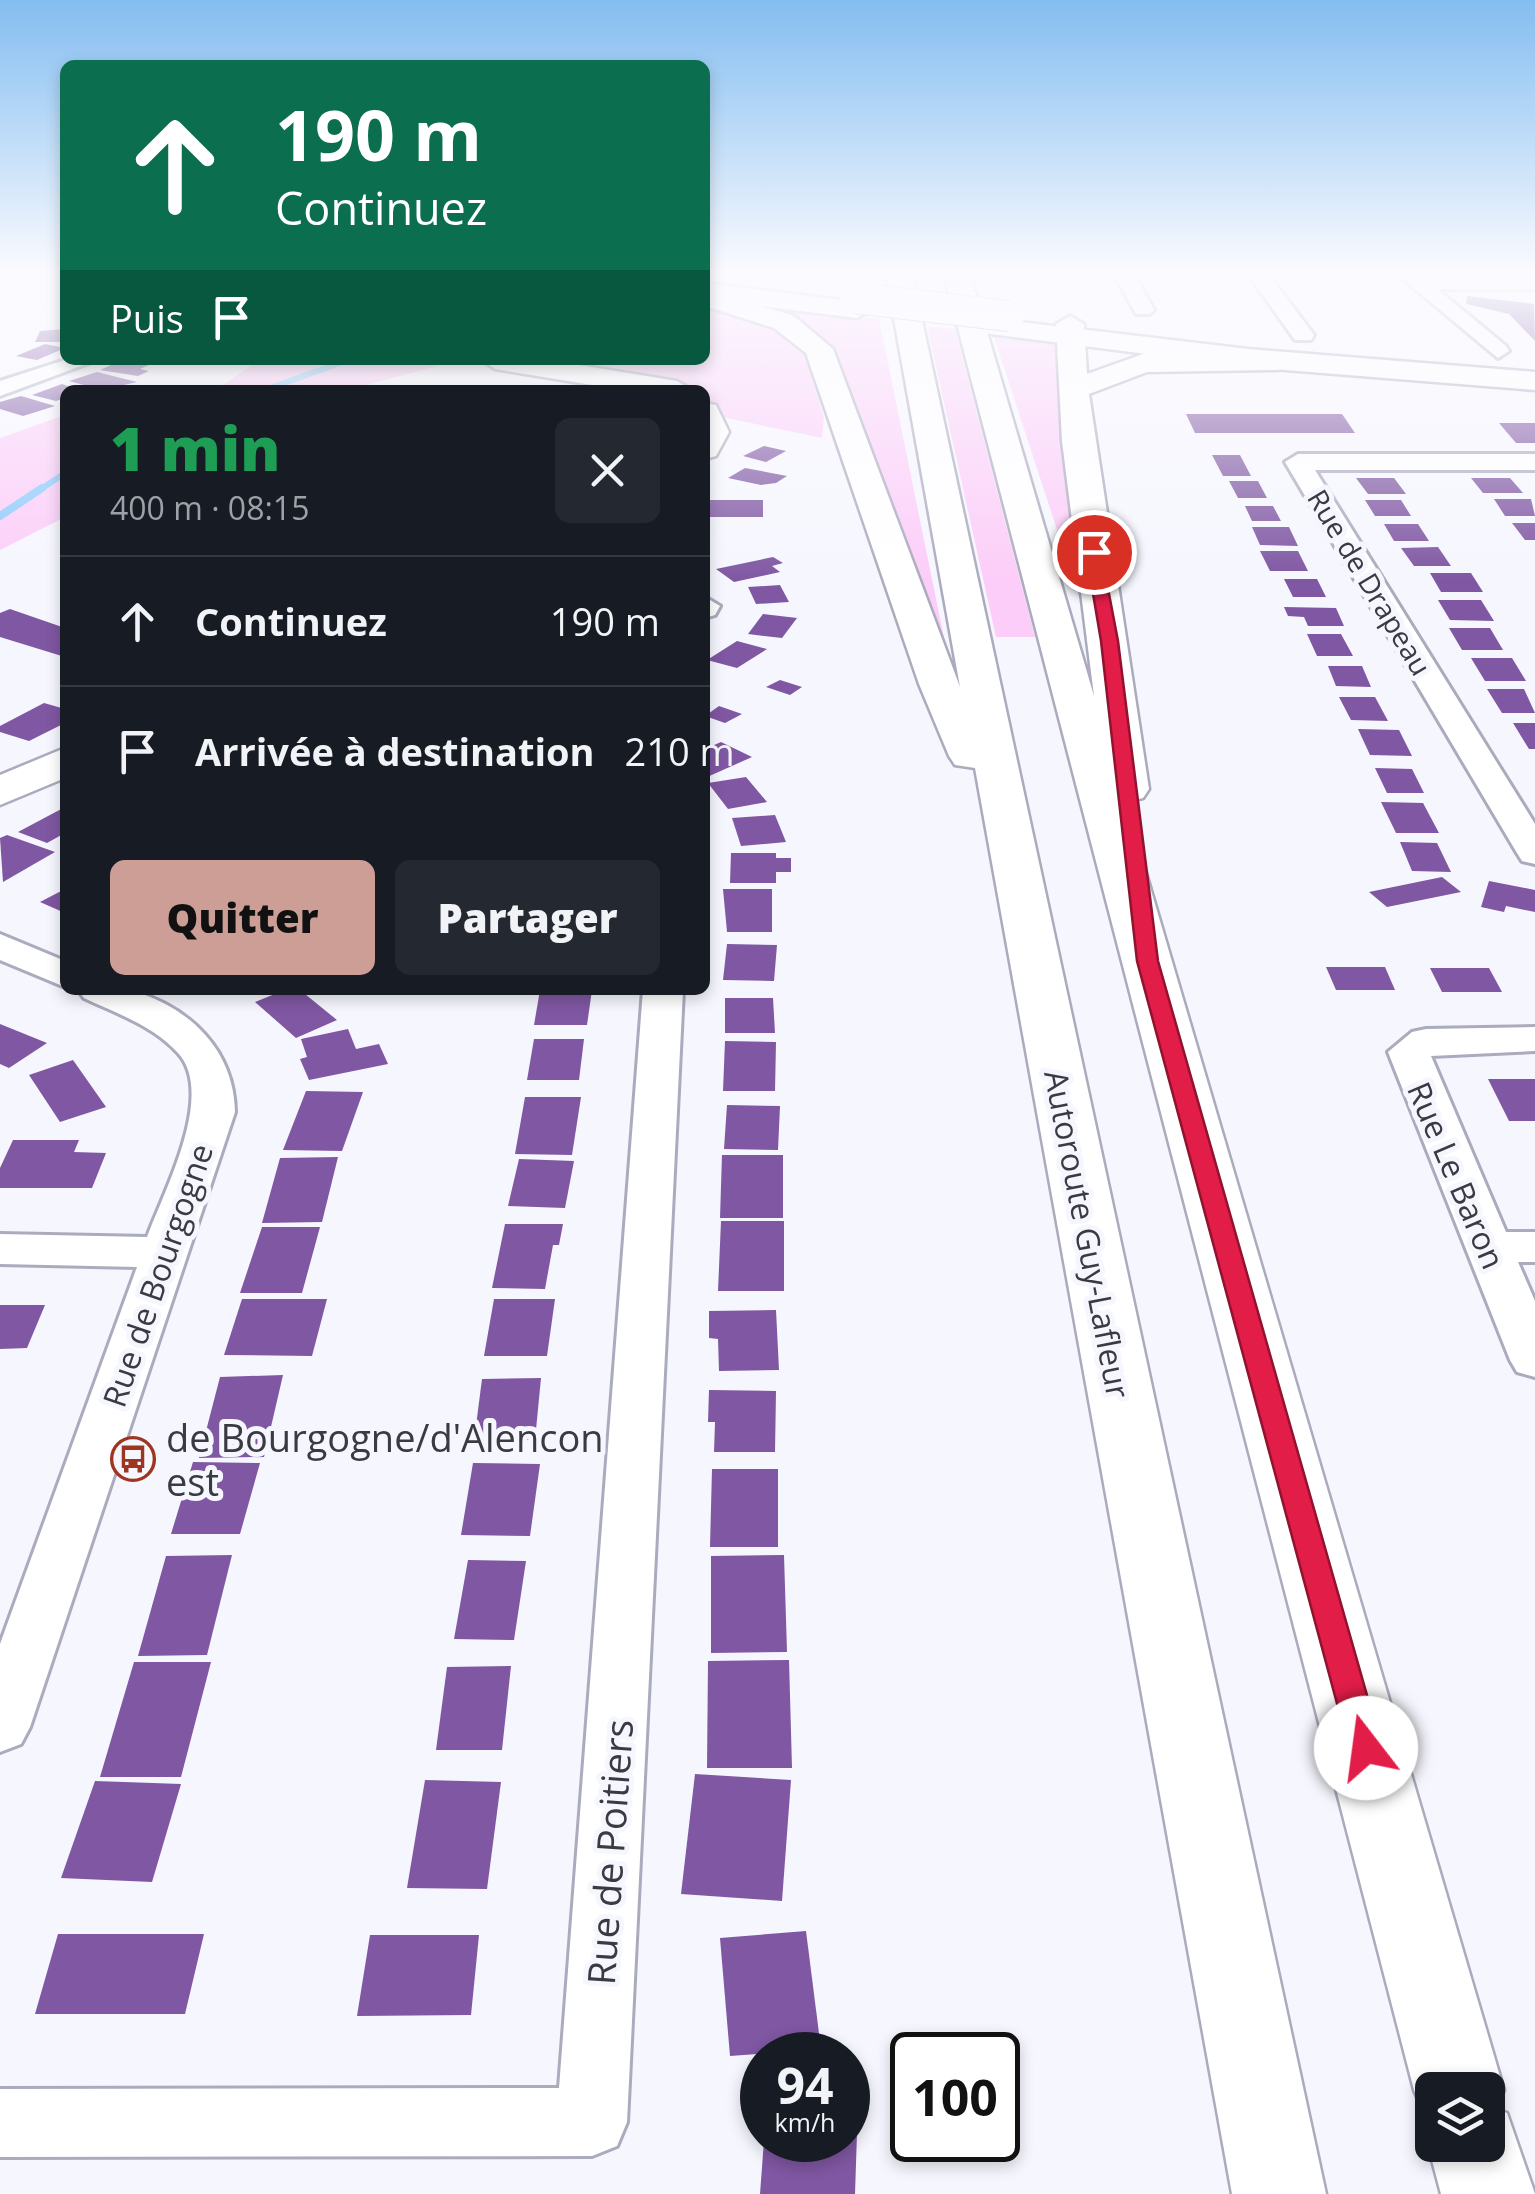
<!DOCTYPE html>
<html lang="fr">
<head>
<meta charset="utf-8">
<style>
  :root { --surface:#171b24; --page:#242831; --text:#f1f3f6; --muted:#9ea1a6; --line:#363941; --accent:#cc9e96 }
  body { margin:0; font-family:"Open Sans",sans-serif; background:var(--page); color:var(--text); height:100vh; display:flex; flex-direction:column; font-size:38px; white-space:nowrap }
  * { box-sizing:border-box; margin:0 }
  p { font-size:32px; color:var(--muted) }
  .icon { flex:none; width:55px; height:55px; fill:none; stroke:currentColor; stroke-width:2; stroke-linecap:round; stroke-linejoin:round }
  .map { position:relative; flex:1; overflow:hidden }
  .drawer { position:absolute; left:60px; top:385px; width:650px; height:610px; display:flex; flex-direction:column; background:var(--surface); border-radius:15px; box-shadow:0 5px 15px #0003 }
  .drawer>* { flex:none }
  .hud { position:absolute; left:60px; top:60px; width:650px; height:305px; border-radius:15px; box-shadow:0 5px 15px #0003; background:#0b6e4f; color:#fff; overflow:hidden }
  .buttons { position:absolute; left:1415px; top:2072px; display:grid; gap:20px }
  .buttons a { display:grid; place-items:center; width:90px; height:90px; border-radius:15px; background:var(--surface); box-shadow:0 5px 15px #0003; font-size:50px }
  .speed { position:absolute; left:740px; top:2032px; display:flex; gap:20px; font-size:50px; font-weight:700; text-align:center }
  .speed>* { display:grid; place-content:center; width:130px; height:130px; border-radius:50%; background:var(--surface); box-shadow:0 5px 15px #0003; line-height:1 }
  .speed small { font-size:25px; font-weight:400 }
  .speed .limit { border:5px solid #111; border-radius:15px; background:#fff; color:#111 }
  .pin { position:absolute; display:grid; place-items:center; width:85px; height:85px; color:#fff; margin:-42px; border:5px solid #fff; border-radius:50%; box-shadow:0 2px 10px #0007 }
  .me { position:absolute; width:110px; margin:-55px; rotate:345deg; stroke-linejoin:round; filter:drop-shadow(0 0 8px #0008) }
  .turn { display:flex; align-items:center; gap:35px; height:210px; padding:0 50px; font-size:45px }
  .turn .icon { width:130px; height:130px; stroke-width:2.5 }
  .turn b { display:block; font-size:70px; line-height:85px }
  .then { display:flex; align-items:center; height:95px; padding:0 50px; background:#0003; gap:20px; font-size:38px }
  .round { display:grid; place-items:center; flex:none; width:105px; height:105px; border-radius:15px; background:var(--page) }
  .summary { display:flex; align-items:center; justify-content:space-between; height:170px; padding:0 50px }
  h1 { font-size:60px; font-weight:800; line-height:75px; color:#1e9e55 }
  .primary-button { display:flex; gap:20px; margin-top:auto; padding:20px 50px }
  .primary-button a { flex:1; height:115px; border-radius:15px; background:var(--accent); color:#111; font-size:40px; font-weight:800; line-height:115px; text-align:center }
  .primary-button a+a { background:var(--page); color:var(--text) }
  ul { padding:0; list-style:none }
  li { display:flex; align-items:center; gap:30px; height:130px; padding:0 50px; border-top:2px solid var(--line) }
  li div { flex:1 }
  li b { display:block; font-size:38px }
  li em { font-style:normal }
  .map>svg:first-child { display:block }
</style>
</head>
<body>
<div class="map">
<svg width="1535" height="2194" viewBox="0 0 1535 2194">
  <rect width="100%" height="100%" fill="#f6f6fe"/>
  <!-- green -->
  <g fill="#fccdf8">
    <path d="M728 274H871L875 291Z"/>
    <path d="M705 305 768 325 803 349 824 417 822 438 717 416 705 403V390L538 360H705Z"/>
    <path d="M780 308 879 319 944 638H935L829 349 794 320 765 309Z"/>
    <path d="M927 326 955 329 1035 637H996Z"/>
    <path d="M993 334 1056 342 1090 594H1078Z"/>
    <path d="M259 360H404L438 366 346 390H216Z"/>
    <path d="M65 415V517L0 550V438Z"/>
  </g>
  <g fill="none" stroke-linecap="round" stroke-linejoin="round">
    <!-- stream-far1 -->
    <g stroke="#8ccafc" stroke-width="6">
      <path d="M265 390 348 360"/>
      <path d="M38 491 65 473"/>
    </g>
    <!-- stream -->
    <path stroke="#8ccafc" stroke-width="8" d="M0 516 42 488"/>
  </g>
  <!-- building -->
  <g fill="#7f57a2">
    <path d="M1467 296 1534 304 1535 341 1509 314 1466 304Z"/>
    <path d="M65 329V342H35L40 331Z"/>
    <path d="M45 344 65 348 37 360 16 356Z"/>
    <path d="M122 360H134L153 363 140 369 149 371 138 376 100 370Z"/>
    <path d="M97 372 137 382 102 390 69 381Z"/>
    <path d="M62 384 78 390H65V398L56 401 32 395Z"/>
    <path d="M21 396 55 406 23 416 0 409V402Z"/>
    <path d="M1186 414H1342L1355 433H1195Z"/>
    <path d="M1499 423H1535V443H1516Z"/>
    <path d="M764 446 786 451 766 462 743 456Z"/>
    <path d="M1212 455H1240L1251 476H1223Z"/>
    <path d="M745 468 787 476 776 483 761 485 728 478Z"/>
    <path d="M1356 478H1394L1406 494H1368Z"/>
    <path d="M1471 478H1510L1523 493H1483Z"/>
    <path d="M1229 481H1258L1267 498H1238Z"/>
    <path d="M1494 499H1531L1535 516H1505Z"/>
    <rect x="705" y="500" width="58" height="17"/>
    <path d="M1365 500H1401L1411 516H1375Z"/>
    <path d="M1245 506H1273L1281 521H1252Z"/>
    <path d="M1512 523H1535V540H1525Z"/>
    <path d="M1384 524H1418L1429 541H1394Z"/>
    <path d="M1252 527H1289L1298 546 1260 545Z"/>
    <path d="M1438 547 1451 566H1414L1401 548Z"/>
    <path d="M1260 551H1298L1308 571H1270Z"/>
    <path d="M773 557 783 563 772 566 780 572 734 582 716 569Z"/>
    <path d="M1430 573H1471L1483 592H1441Z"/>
    <path d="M1284 579H1317L1326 597H1293Z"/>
    <path d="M780 585 789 602 756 604 748 587Z"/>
    <path d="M1438 600H1481L1494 621 1450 620Z"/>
    <path d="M1284 607 1336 608 1344 626H1308L1304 617 1288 616Z"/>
    <path d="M10 609 65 628V657L0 637V613Z"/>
    <path d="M763 614 797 618 782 638 748 634Z"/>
    <path d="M1449 628H1490L1503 650H1462Z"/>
    <path d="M1307 634H1341L1353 656H1317Z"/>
    <path d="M737 641 767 649 737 668 707 660Z"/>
    <path d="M1471 658H1512L1526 681H1485Z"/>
    <path d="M1328 666H1362L1371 687 1336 686Z"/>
    <path d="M780 680 802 687 790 695 766 687Z"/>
    <path d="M1487 689H1524L1535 713H1502Z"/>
    <path d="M1339 697H1375L1388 721 1351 720Z"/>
    <path d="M44 703 65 709V723L29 741 0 732V726Z"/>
    <path d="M719 706 742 714 725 723 705 716Z"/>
    <path d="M1513 723H1535V749H1529Z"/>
    <path d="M1358 729 1399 730 1412 756 1370 755Z"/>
    <path d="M721 742 752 757 705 778V749Z"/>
    <path d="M1375 768 1412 769 1424 793H1387Z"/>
    <path d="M746 777 767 802 728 809 708 783Z"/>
    <path d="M1381 802 1423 803 1439 833H1396Z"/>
    <path d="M65 807V833L47 843 18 832Z"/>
    <path d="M775 815 786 842 741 846 732 818Z"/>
    <path d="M7 835 55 852 3 882 0 838Z"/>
    <path d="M1400 842 1437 843 1451 872 1412 871Z"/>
    <path d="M731 853H776V858H791V872H776V883H730Z"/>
    <path d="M1442 877 1461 892 1387 907 1369 892Z"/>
    <path d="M1489 881 1535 890V912L1506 906 1504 912 1481 907Z"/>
    <path d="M65 889V913L40 902Z"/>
    <path d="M723 889H772V932H727Z"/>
    <path d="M727 944 777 945 774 981 723 980Z"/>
    <path d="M1326 967H1385L1395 990H1336Z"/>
    <path d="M1430 968H1489L1502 992H1442Z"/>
    <path d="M285 990H300L337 1020 296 1038 255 1002Z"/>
    <path d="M540 990H592L587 1025H534Z"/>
    <path d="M725 998H773L775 1033H725Z"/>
    <path d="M0 1024 47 1043 9 1068 0 1064Z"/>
    <path d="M348 1029 356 1049 379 1044 388 1064 309 1080 300 1059 307 1057 301 1039Z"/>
    <path d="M534 1039H584L579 1080H527Z"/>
    <path d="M725 1041 776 1042 775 1091H723Z"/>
    <path d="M73 1060 106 1107 60 1122 29 1075Z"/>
    <path d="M1488 1079H1535V1121H1509Z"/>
    <path d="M306 1091 363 1092 342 1151 283 1150Z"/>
    <path d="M525 1097H581L572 1155 515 1154Z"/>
    <path d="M727 1105 780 1106 778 1150 724 1149Z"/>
    <path d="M13 1140H79L74 1152 106 1153 92 1188H0V1168Z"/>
    <path d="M722 1155H783V1218H720Z"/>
    <path d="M338 1157 322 1222 262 1223 280 1158Z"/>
    <path d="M519 1159 574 1161 565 1208 508 1206Z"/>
    <path d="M721 1221H784V1291H718Z"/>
    <path d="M505 1224H563L559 1245H553L545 1289 492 1288Z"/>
    <path d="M262 1227H320L302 1293H240Z"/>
    <path d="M242 1299H327L312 1356 224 1355Z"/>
    <path d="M494 1299H555L547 1356H484Z"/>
    <path d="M0 1305H45L27 1348 0 1349Z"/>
    <path d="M776 1310 779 1370 719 1371 718 1339 709 1338V1311Z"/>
    <path d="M283 1375 264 1457 199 1458 220 1377Z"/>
    <path d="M541 1378 535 1440 474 1441 482 1379Z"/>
    <path d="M709 1390 776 1391 775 1452H714L715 1422H708Z"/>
    <path d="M193 1462 260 1463 240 1534H171Z"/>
    <path d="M473 1463 540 1464 530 1536 461 1535Z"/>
    <path d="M712 1469H778V1547H710Z"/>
    <path d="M232 1555 207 1655 138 1656 166 1556Z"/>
    <path d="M784 1555 787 1652 711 1653V1556Z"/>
    <path d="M468 1560 526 1561 514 1640 454 1639Z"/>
    <path d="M789 1660 792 1768H707L708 1661Z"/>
    <path d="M134 1662H211L181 1777H100Z"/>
    <path d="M511 1666 502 1750H436L447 1667Z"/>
    <path d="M695 1774 791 1780 782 1901 681 1894Z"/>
    <path d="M425 1780 501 1782 487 1889 407 1888Z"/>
    <path d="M95 1781 181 1784 152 1882 61 1878Z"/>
    <path d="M806 1931 821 2049 730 2056 720 1938Z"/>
    <path d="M58 1934H204L185 2014H35Z"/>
    <path d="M370 1935H479L471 2015 357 2016Z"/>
    <path d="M848 2103H858L855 2194H760L764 2140H848Z"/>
  </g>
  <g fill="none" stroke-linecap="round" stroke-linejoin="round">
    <!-- street casing -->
    <g stroke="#ababbe" stroke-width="6">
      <g id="street">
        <path d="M1114 274H1134L1154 310 1150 314H1136Z"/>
        <path d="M1248 274H1268L1314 335 1311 340H1295Z"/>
        <path d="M1397 274 1535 277V289H1437L1506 346 1509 351 1498 358Z"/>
        <path d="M65 360H97L0 396V381Z"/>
        <path d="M1298 454H1535V470H1315L1535 824V864L1522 861 1517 853 1285 462Z"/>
        <path d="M705 597 720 606 715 615 705 618Z"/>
        <path d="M0 934 65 961V987L0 960Z"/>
        <path d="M78 990C95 990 117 986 133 991 191 1008 234 1051 235 1112L30 1727 21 1744 0 1752V1644L137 1267 0 1264V1234L147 1237C164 1191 216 1094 178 1053 154 1026 116 1013 84 998Z"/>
        <path d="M643 990H683L627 2122 617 2146 592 2156 0 2157V2089L559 2088Z"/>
        <path d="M1535 1027V1051L1431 1056 1506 1232H1535V1262H1518L1535 1301V1377L1517 1372 1510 1360 1388 1052 1412 1032 1426 1029Z"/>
      </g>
    </g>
    <!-- secondary casing -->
    <g stroke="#ababbe" stroke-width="5">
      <g id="secondary">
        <path d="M705 283 857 302 871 310 857 318 705 299Z"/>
        <path d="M977 317 1248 349 1535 372V390L1248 367 967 331 963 325Z"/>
        <path d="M481 360H548L677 381 692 390H623L495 369Z"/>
        <path d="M705 403 716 405 729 432 716 456 705 459Z"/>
        <path d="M65 748V778L0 805V775Z"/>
      </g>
    </g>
    <!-- highway casing -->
    <g stroke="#ababbe" stroke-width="5">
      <g id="highway">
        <path d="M886 274H912L1326 2194H1232L975 768 955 765 949 756 919 684 806 353 774 328 705 306V289L794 316 833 349 960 687Z"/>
        <path d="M944 274H970L1094 696 1062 441 1056 324 1070 316 1084 324 1087 374 1143 354 1278 352 1293 361 1278 370 1147 372 1089 394 1149 789 1143 798 1125 802 1504 2090 1496 2109 1507 2113 1535 2194H1441L1428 2145 1432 2134V2145H1488V2090H1432V2123L1427 2121 1414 2090Z"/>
      </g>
    </g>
    <!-- street -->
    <use href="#street" fill="#fff" fill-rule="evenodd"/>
    <!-- secondary -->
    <use href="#secondary" fill="#fff" fill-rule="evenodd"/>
    <!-- highway -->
    <use href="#highway" fill="#fff" fill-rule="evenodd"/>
    <!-- secondary-bridge casing -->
    <g stroke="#ababbe" stroke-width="32" stroke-linecap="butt">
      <path id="secondary-bridge" d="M855 298 1009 316"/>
    </g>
    <!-- secondary-bridge -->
    <use href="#secondary-bridge" stroke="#fff" stroke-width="30"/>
  </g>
  <!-- sky -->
  <linearGradient id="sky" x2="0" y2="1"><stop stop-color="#83bdf0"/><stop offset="0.47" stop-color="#fbfbff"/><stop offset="1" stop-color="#fbfbff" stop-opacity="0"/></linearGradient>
  <rect width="1535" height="581" fill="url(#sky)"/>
  <!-- route -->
  <path fill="#e11d48" stroke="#92132f" stroke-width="2.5" d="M1094 547 1101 552 1118 641 1158 961 1382 1748 1377 1758 1366 1762 1354 1758 1349 1748 1137 961 1101 641 1086 552Z"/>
  <!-- icons -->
  <defs>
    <g id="bus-ring" transform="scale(2.25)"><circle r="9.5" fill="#f6f6fe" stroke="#9e3520" stroke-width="1.5"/><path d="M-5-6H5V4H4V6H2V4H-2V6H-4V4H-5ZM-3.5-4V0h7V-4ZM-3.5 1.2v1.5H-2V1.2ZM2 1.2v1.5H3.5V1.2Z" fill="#9e3520"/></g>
  </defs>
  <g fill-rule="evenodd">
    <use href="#bus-ring" x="133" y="1459"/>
  </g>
  <g text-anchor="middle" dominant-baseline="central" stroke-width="10" stroke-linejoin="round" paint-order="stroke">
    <!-- far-street labels -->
    <g font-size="28" fill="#3a3a42" stroke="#f6f6fe">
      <text transform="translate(1370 582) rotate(59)">Rue de Drapeau</text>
    </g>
    <!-- street labels -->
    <g font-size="32" fill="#3a3a42" stroke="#f6f6fe">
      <text transform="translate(1457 1175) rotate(67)">Rue Le Baron</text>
      <text transform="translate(1088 1234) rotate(79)">Autoroute Guy-Lafleur</text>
      <text transform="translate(157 1275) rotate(-71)">Rue de Bourgogne</text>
    </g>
    <!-- near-poi labels -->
    <g font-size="38" fill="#3a3a42" stroke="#f6f6fe" text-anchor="start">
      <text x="166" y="1437">de Bourgogne/d'Alencon<tspan x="166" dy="44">est</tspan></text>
    </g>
    <!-- near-street labels -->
    <g font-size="38" fill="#3a3a42" stroke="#f6f6fe">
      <text transform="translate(609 1852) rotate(-86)">Rue de Poitiers</text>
    </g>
  </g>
</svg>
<div class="buttons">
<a><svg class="icon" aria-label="layers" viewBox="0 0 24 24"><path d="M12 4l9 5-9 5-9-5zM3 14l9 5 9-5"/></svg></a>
</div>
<div class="speed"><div>94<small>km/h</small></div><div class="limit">100</div></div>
<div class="pin" style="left:1094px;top:552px;background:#d93025"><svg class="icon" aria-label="arrive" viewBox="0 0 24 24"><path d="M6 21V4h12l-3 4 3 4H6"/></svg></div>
<svg class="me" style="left:1366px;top:1748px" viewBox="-20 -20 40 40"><circle r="19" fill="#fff"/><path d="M0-13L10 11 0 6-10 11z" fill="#e11d48"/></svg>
<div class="hud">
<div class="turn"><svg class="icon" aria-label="ahead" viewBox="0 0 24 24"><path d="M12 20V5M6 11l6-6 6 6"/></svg><div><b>190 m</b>Continuez</div></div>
<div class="then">Puis<svg class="icon" aria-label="arrive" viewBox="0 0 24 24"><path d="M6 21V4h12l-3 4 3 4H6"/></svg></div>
</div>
<section class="drawer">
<div class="summary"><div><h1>1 min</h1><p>400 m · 08:15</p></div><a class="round"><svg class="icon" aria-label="close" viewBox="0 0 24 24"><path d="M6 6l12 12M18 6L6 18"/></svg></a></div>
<ul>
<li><svg class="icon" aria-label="ahead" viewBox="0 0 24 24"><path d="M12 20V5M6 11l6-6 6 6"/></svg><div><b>Continuez</b></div><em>190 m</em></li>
<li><svg class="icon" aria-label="arrive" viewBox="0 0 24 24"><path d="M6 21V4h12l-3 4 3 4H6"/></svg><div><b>Arrivée à destination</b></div><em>210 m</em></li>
</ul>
<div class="primary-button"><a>Quitter</a><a>Partager</a></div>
</section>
</div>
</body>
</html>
